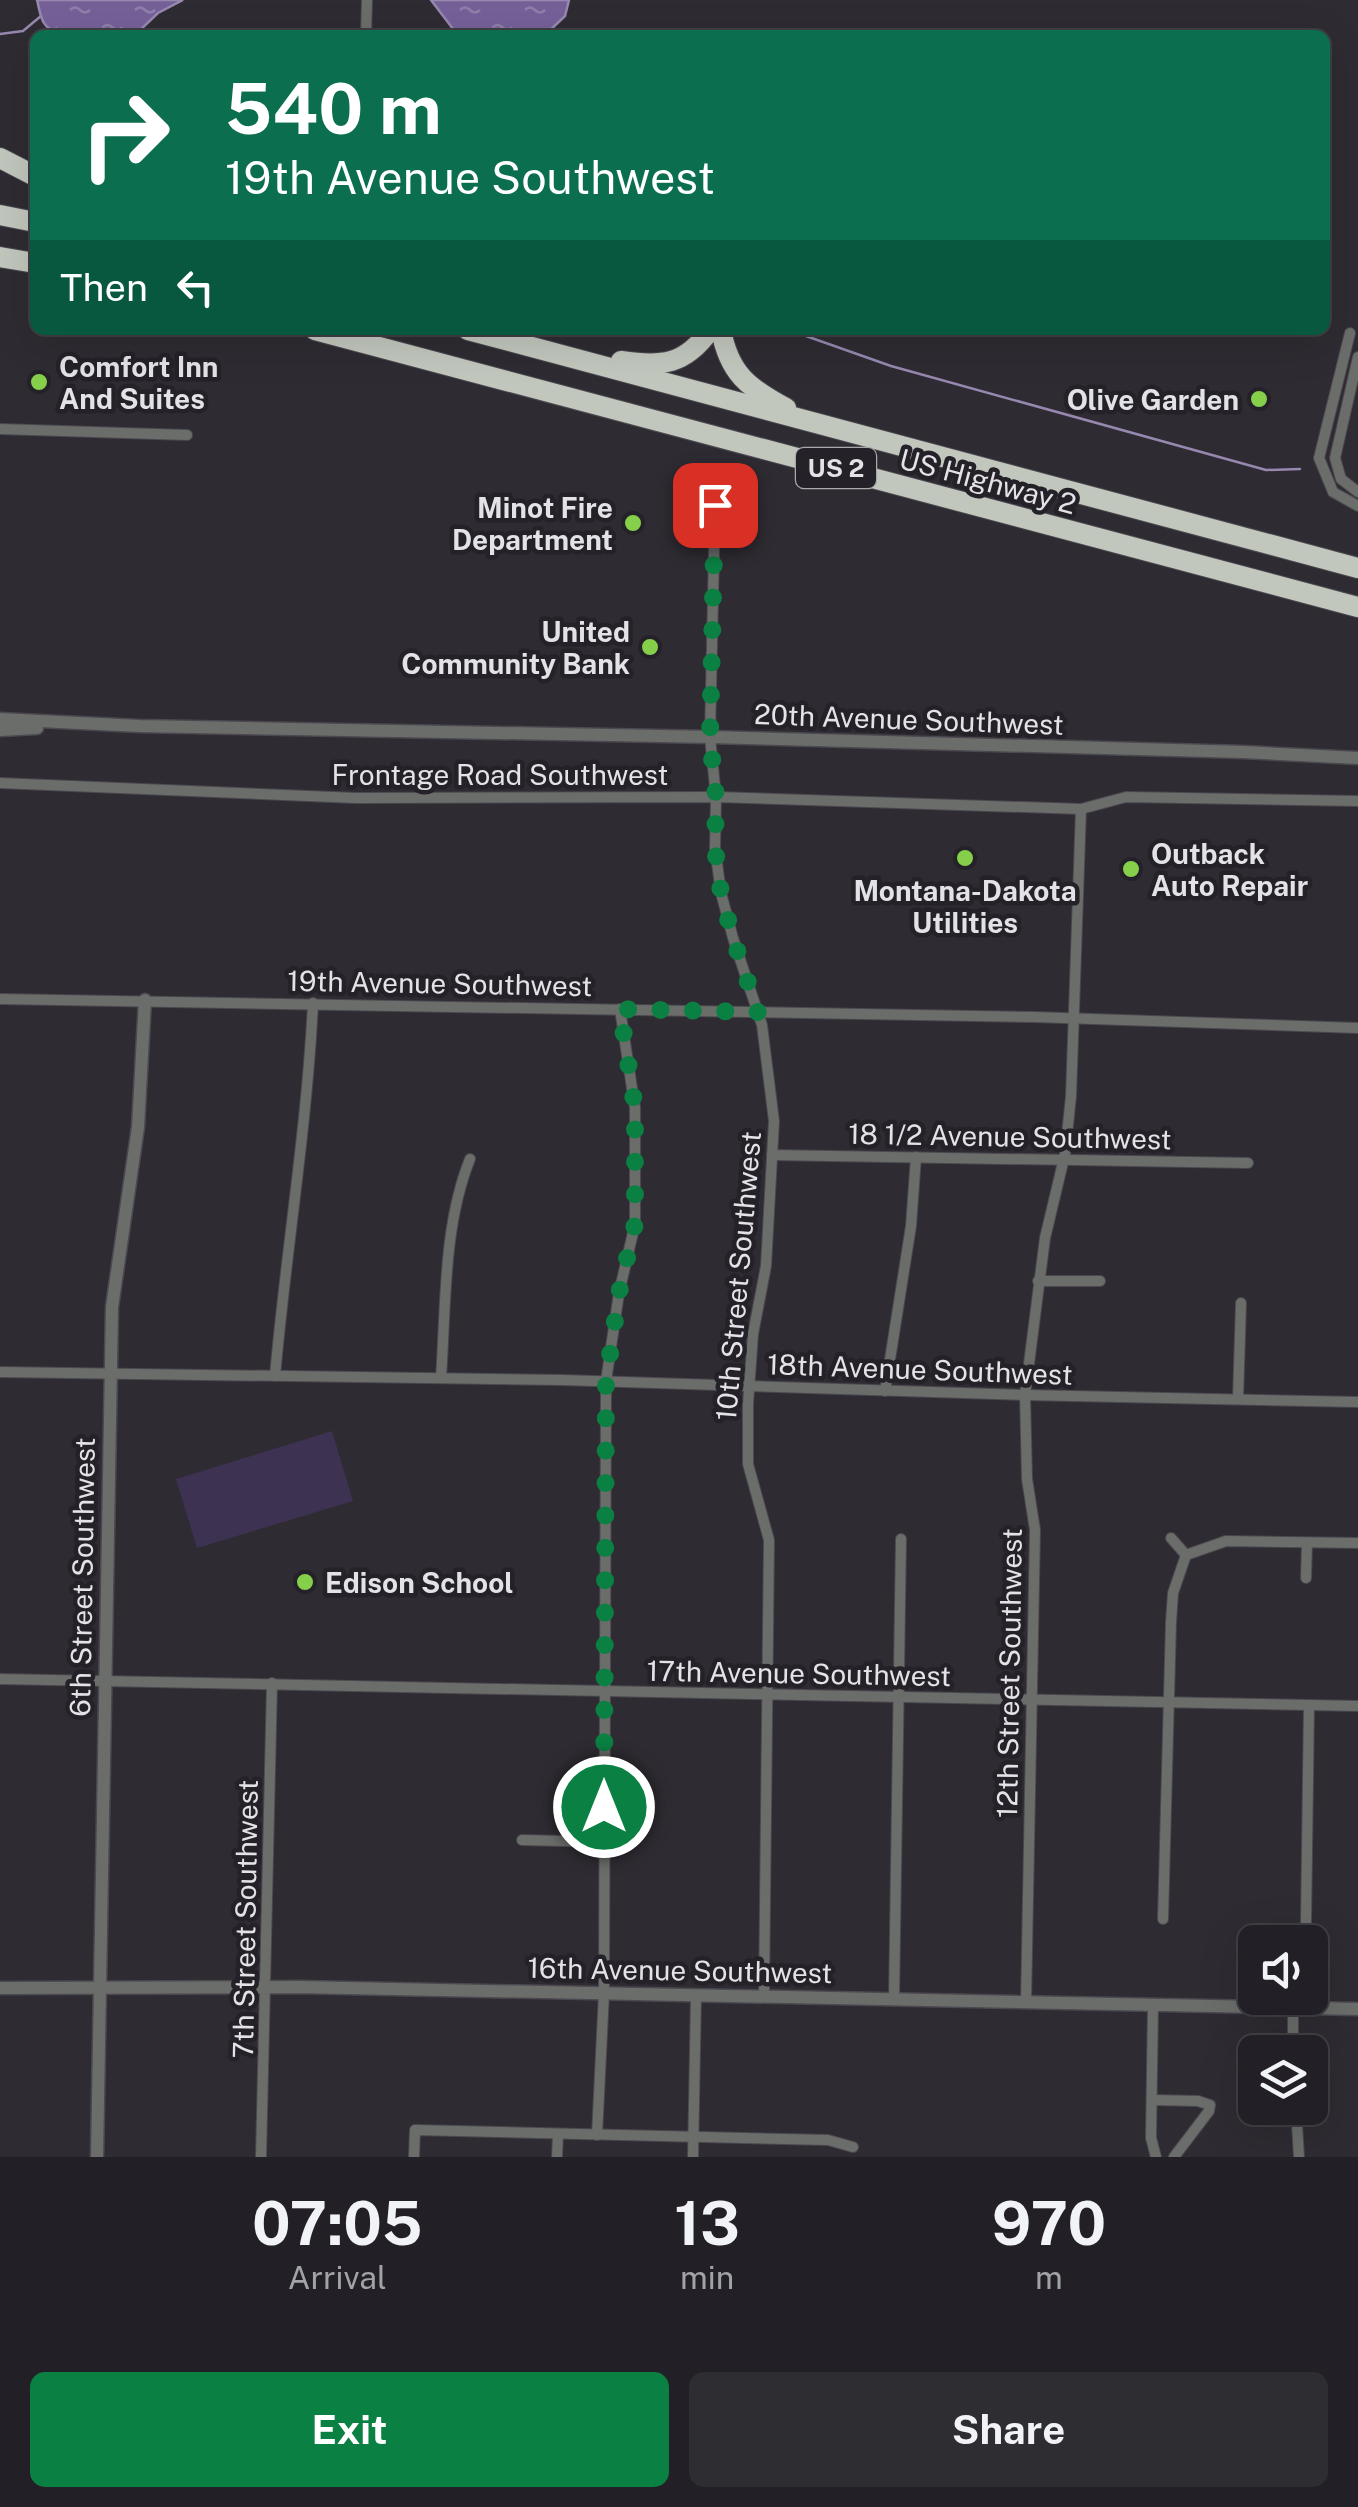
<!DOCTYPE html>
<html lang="en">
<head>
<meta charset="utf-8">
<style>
  :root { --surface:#222026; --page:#2e2d32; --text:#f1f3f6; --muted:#a2a3a7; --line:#3f3e43; --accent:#0b8043 }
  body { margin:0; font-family:"Public Sans",sans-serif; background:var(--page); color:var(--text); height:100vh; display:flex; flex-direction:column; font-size:38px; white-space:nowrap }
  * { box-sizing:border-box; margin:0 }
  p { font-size:32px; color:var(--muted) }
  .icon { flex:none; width:55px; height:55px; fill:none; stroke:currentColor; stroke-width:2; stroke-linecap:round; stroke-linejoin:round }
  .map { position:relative; height:2157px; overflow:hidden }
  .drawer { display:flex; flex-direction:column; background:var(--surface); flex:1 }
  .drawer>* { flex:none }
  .hud { position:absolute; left:30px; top:30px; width:1300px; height:305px; border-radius:15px; box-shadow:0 10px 40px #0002,0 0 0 2px var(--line); background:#0b6e4f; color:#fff; overflow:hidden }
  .fabs { position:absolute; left:1238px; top:1925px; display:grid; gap:20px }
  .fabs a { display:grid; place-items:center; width:90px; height:90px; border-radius:15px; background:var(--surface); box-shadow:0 10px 40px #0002,0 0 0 2px var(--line); font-size:50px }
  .pin { position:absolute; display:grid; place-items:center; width:85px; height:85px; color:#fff; margin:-42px; border-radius:20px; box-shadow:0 5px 15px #0006 }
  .me { position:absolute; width:110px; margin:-55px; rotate:0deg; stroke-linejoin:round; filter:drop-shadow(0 0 8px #0008) }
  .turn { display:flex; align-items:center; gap:35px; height:210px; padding:0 30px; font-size:45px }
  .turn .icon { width:130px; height:130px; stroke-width:2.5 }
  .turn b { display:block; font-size:70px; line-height:85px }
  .then { display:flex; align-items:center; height:95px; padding:0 30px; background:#0003; gap:20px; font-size:38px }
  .eta { display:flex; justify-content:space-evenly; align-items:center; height:170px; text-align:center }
  .eta b { font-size:60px; font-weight:700; line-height:70px }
  .button { display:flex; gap:20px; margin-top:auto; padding:20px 30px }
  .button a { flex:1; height:115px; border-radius:15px; background:var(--accent); color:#fff; font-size:40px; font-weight:700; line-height:115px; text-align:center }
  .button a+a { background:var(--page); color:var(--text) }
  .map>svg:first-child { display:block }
</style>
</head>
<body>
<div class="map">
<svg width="1358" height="2157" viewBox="0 0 1358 2157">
  <defs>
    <pattern id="water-ripples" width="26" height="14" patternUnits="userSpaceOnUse" patternTransform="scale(2.5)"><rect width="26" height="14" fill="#756198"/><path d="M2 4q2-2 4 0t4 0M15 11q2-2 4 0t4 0" fill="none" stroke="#8f7fab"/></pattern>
  </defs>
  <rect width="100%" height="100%" fill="#2e2b32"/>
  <!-- pitch -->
  <path fill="#3e3253" d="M332 1431 353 1501 197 1548 176 1479Z"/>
  <!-- water -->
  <g fill="url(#water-ripples)" stroke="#9688af" stroke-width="2.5">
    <path d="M37 0H183L158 13 137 33C114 33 56 44 44 23 40 17 39 7 37 0Z"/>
    <path d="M431 0H569L565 16 545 35H475L453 29Z"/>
  </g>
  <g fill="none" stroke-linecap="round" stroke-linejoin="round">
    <!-- stream -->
    <g stroke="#9688af" stroke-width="2.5">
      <path d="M0 34 23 31 41 16"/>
      <path d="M789 330 891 366 1266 470 1300 469"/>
    </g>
    <!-- minor casing -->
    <g stroke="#4b484f" stroke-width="12">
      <g id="minor">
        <path d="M366 35 367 0"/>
        <path d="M1350 333 1319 458 1333 492 1358 506"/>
        <path d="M1358 357 1335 458 1341 479 1358 492"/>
        <path d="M0 429 187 435"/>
        <path d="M715 505 710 737 716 797 715 848 721 893 733 938 762 1025 774 1121 766 1266 753 1334 748 1404V1464L769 1540 764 1997"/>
        <path d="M0 783 356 798 716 797 1081 809 1126 797 1358 801"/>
        <path d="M0 999 1034 1017 1358 1028"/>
        <path d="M772 1155 1248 1163"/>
        <path d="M1038 1281H1100"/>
        <path d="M0 1372 562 1380 1025 1395 1358 1402"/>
        <path d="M275 1376C286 1251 307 1128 313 1003"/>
        <path d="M441 1378C446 1306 443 1226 470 1159"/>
        <path d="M885 1391 911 1226 916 1157"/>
        <path d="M1238 1399 1241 1303"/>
        <path d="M1171 1538 1186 1555"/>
        <path d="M1306 1578 1307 1543"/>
        <path d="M0 1679 1358 1706"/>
        <path d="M522 1840 604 1842"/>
        <path d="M1163 1919 1171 1622 1173 1593 1186 1555 1226 1541 1358 1543"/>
        <path d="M1306 1923 1309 1705"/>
        <path d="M894 2000 901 1539"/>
        <path d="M1026 2003 1035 1530 1027 1479 1025 1395 1045 1238 1065 1154 1071 1096 1081 809"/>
        <path d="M1153 2005 1151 2138 1156 2157"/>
        <path d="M1293 2008V2052"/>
        <path d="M1153 2100 1198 2101 1210 2105 1209 2111 1174 2157"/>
        <path d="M1296 2108 1299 2157"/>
        <path d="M597 2135 604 1993 606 1381 619 1293 635 1224V1108L620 1009"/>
        <path d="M261 2157 272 1683"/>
        <path d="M414 2157 415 2130 828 2140 853 2147"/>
        <path d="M557 2157 558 2134"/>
        <path d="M693 2157 696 1995"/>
      </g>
    </g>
    <!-- tertiary casing -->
    <g stroke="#4b484f" stroke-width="15">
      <g id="tertiary">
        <path d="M0 719 139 726 710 737 1243 752 1358 758"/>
        <path d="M0 730 37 728"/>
        <path d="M0 1988 299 1987 1358 2009"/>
        <path d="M97 2157 112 1307 138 1127 145 1000"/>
      </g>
    </g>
    <!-- motorway casing -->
    <g stroke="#4b484f" stroke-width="22">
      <g id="motorway">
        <path d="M0 158 35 176"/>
        <path d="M0 215 35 222"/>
        <path d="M0 257 35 263"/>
        <path d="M315 330 1358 607"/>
        <path d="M468 330 1358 568"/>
        <path d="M721 330C729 373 748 388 786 408"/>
        <path d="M621 361C662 367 685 365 710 330"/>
      </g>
    </g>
    <!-- minor -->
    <use href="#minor" stroke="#6b6d6a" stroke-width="10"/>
    <!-- tertiary -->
    <use href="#tertiary" stroke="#6b6d6a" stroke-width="12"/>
    <!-- motorway -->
    <use href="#motorway" stroke="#c2c7be" stroke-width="20"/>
  </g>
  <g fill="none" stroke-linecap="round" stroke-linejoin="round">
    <!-- route -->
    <path stroke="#0b8043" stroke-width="18" stroke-dasharray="0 32.4" d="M604 1807 606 1382 619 1293 635 1224V1108L620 1009 758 1012 733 938 721 893 715 848 716 797 710 738 715 505"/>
  </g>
  <!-- markers -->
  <g fill="#86cf4b" stroke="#242128" stroke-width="4">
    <circle cx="39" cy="382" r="10"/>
    <circle cx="1259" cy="399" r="10"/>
    <circle cx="633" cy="523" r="10"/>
    <circle cx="650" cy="647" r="10"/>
    <circle cx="965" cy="858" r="10"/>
    <circle cx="1131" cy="869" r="10"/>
    <circle cx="305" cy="1582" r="10"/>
  </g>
  <g text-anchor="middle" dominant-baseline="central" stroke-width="9" stroke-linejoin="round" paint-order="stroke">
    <!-- shield labels -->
    <rect fill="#242128" stroke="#aaa8ad" stroke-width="2.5" x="796" y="448" width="80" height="40" rx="8"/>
    <g font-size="25" font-weight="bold" fill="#e3e2e6">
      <text x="836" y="468">US 2</text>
    </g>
    <!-- poi labels -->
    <g font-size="28" font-weight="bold" fill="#e3e2e6" stroke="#242128" text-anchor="start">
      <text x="59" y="366">Comfort Inn<tspan x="59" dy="32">And Suites</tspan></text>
      <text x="1239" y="399" text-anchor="end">Olive Garden</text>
      <text x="613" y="507" text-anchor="end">Minot Fire<tspan x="613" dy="32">Department</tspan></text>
      <text x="630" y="631" text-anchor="end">United<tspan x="630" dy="32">Community Bank</tspan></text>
      <text x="1151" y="853">Outback<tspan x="1151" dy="32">Auto Repair</tspan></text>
      <text x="965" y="890" text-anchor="middle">Montana-Dakota<tspan x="965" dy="32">Utilities</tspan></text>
      <text x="325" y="1582">Edison School</text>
    </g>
    <!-- street labels -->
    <g font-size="28" fill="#e3e2e6" stroke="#242128">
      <text transform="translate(988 481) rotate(15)">US Highway 2</text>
      <text transform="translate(909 719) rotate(2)">20th Avenue Southwest</text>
      <text x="500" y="774">Frontage Road Southwest</text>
      <text transform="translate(440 983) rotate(1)">19th Avenue Southwest</text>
      <text transform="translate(1010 1136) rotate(1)">18 1/2 Avenue Southwest</text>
      <text transform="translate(738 1276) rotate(-85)">10th Street Southwest</text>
      <text transform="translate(920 1369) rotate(2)">18th Avenue Southwest</text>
      <text transform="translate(82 1577) rotate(-89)">6th Street Southwest</text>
      <text transform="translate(799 1673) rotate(1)">17th Avenue Southwest</text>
      <text transform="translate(1009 1673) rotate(-89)">12th Street Southwest</text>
      <text transform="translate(245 1919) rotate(-89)">7th Street Southwest</text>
      <text transform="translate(680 1970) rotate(1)">16th Avenue Southwest</text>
    </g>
  </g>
</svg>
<div class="fabs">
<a><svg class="icon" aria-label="sound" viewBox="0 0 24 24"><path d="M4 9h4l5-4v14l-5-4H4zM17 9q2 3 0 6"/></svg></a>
<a><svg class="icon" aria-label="layers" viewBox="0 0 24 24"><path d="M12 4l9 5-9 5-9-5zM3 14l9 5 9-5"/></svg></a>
</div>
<div class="pin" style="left:715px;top:505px;background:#d93025"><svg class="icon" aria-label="arrive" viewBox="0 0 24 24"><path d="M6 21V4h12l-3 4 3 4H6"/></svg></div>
<svg class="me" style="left:604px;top:1807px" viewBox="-20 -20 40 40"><circle r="17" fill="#0b8043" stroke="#fff" stroke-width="3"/><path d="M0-11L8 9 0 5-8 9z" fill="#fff"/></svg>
<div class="hud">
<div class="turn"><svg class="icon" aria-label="right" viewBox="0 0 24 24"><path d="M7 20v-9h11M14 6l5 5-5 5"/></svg><div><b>540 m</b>19th Avenue Southwest</div></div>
<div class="then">Then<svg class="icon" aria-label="left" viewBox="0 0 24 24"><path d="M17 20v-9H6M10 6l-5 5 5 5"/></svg></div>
</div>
</div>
<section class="drawer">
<div class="eta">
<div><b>07:05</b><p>Arrival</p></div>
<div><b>13</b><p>min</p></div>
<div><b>970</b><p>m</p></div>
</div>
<div class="button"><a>Exit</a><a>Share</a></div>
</section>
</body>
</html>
